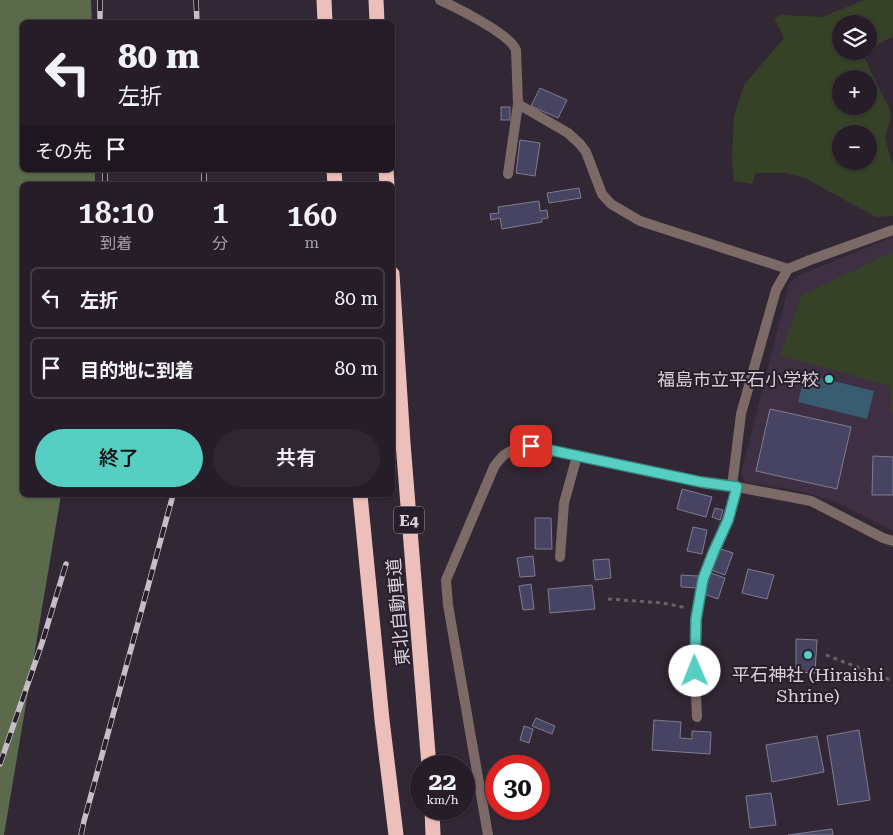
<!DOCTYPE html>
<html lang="ja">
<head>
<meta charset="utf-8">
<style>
  :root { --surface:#261d28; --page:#2e2630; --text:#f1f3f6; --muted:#a4a2a8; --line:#423b45; --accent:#57cec2 }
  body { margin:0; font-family:"Roboto Serif","Noto Sans JP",serif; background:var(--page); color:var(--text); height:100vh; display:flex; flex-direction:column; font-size:19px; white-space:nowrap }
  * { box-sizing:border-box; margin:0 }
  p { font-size:16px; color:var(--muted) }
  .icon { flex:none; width:28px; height:28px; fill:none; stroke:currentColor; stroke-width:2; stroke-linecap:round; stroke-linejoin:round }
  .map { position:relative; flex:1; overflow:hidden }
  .details { position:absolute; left:20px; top:182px; width:375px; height:315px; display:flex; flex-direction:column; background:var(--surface); border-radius:8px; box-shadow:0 1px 4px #0004,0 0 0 1px var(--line) }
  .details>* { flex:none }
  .hud { position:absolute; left:20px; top:20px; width:375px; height:152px; border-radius:8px; box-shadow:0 1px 4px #0004,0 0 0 1px var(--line); background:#261d28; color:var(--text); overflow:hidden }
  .fabs { position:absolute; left:832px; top:15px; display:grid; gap:10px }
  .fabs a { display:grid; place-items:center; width:45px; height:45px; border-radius:50%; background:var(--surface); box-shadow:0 1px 4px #0004,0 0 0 1px var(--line); font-size:25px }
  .speed { position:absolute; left:410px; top:755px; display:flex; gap:10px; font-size:25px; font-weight:700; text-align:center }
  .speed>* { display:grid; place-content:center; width:65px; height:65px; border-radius:50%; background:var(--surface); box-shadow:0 1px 4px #0004,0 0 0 1px var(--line); line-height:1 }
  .speed small { font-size:12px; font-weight:400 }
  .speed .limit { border:8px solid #d22; background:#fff; color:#111 }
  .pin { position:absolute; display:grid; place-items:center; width:42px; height:42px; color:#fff; margin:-21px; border-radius:10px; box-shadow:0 2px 8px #0006 }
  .me { position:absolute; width:55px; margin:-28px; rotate:359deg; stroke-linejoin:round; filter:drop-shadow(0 0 4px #0008) }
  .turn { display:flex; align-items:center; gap:18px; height:105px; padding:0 15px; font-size:22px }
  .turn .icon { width:65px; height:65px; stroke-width:2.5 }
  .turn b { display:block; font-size:35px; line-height:42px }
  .then { display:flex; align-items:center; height:48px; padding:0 15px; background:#0003; gap:10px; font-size:19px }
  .eta { display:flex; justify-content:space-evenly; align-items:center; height:85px; text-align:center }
  .eta b { font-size:30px; font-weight:600; line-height:35px }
  .cta { display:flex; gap:10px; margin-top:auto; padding:10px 15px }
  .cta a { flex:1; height:58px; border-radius:30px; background:var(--accent); color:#111; font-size:20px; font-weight:600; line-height:58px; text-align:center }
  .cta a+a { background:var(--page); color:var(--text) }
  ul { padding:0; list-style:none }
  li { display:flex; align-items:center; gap:15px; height:62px; margin:0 10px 8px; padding:0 5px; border:2px solid var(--line); border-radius:8px }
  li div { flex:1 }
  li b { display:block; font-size:19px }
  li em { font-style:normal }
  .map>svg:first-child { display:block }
</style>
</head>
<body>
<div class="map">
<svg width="893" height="835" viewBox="0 0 893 835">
  <rect width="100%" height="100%" fill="#322735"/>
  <!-- built -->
  <path fill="#3e2f42" d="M893 237V531L833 501 800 491 745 482 741 474 789 284 797 276Z"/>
  <!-- green -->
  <g fill="#354226" fill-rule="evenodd">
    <path d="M864 0H893V36L869 50V24H841V51H867L863 55 889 108 891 118 885 137 891 160 893 163V216L876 217 805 178 786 173H756L752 184 734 181 732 158 734 116 744 85 784 38 774 18 782 15 822 17ZM841 79H869V106H841ZM841 134H869V161H841Z"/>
    <path d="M893 252V414H891L890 386 780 355 802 295Z"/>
  </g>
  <!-- forest -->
  <path fill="#5a6a4a" d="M0 0H91L92 22H22V170H95V185H22V495H61L4 835H0Z"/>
  <!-- water -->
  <path fill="#395c70" d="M805 374 874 391 867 419 798 402Z"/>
  <!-- building -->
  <g fill="#474362" stroke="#7f7d90">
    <path d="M540 88 567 100 558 118 531 106Z"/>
    <rect x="501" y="107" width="9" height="13"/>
    <path d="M520 140 540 143 535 176 516 173Z"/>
    <path d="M579 188 581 198 549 203 547 193Z"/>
    <path d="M539 201 540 211 547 210 548 218 542 219V222L502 229 500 218 491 220 490 214 499 213 498 207Z"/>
    <path d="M770 409 851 427 837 489 756 471Z"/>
    <path d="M873 456 893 457V495H872Z"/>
    <path d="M682 489 712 497 706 517 677 509Z"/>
    <path d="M715 508 723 510 720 520 712 517Z"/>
    <path d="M535 518H551L552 549H535Z"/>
    <path d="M693 527 707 530 702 554 687 551Z"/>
    <path d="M718 548 733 553 725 575 711 570Z"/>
    <path d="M533 556 535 576 520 577 517 558Z"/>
    <path d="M609 559 611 578 595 580 593 560Z"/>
    <path d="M748 569 774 575 767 599 742 593Z"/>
    <path d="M711 573 725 578 718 599 704 594Z"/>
    <path d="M681 575 698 576V588L681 587Z"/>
    <path d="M531 584 534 609 523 610 519 586Z"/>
    <path d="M592 585 595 609 550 613 548 589Z"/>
    <path d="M796 639 817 640 815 673 796 672Z"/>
    <path d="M536 718 555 726 552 734 532 726Z"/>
    <path d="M654 720 681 722 680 738 692 739V731L711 732 710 754 652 750Z"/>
    <path d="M524 726 533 729 529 743 520 740Z"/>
    <path d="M859 730 870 800 838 805 827 736Z"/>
    <path d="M817 736 824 772 772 782 766 745Z"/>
    <path d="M771 793 776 825 750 828 746 796Z"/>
    <path d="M832 829 833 835H788Z"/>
  </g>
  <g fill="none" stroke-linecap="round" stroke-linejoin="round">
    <!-- path -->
    <g stroke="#695f6b" stroke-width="3" stroke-dasharray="4 4" stroke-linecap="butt">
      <path d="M608 599 663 603 687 608"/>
      <path d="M826 655 893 681"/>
    </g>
    <!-- street -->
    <g stroke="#7c6a67" stroke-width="10">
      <path d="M440 0C457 8 510 34 516 50L518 104 508 174"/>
      <path d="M518 104 568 133 580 144 586 152 602 194 611 204 640 221 788 269"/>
      <path d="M732 486 741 414 776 290 788 269 810 260 893 230"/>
      <path d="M560 557 564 503 577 456"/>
      <path d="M697 717C695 671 692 625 703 580 708 559 720 540 727 520 731 510 734 498 737 487"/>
      <path d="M488 835 448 605 446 580 494 467C505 450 512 450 531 446L701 482 732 486 811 501 883 538 893 541"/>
    </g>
    <!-- highway -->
    <g stroke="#ecbfba" stroke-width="15">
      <path d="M324 0 325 22"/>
      <path d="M376 0 377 22"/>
      <path d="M334 170 335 185"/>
      <path d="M386 170 387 185"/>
      <path d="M392 274 403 443 429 766"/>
      <path d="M360 495 382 720 396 835"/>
      <path d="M432 809 433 835"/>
    </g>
    <!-- rail casing -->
    <g stroke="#c5bec7" stroke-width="5.5">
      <g id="rail">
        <path d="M100 0V22"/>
        <path d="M196 0 197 22"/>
        <path d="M105 170V185"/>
        <path d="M204 170V185"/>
        <path d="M0 764 42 643 66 564"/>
        <path d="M81 835 84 821 173 495"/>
      </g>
    </g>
    <!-- rail -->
    <use href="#rail" stroke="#281e2b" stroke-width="4" stroke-dasharray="11" stroke-linecap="butt"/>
  </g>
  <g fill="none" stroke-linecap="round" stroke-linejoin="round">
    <!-- route casing -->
    <g stroke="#39867e" stroke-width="12">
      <path id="route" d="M531 446 701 482 737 487 728 520 714 551 703 579 696 619 695 671"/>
    </g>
    <!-- route -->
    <use href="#route" stroke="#57cec2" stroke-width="9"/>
  </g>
  <!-- markers -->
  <g fill="#57cec2" stroke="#281e2b" stroke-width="2">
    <circle cx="829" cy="379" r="5"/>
    <circle cx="808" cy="655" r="5"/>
  </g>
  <g text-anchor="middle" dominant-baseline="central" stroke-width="4" stroke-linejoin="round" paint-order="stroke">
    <!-- shield labels -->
    <rect fill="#281e2b" stroke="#a39ba6" stroke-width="1" x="394" y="506.5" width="30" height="27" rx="4"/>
    <g font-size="16" font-weight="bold" fill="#d8d1da">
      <text x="409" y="520">E4</text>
    </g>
    <!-- poi labels -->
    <g font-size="18" fill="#d8d1da" stroke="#281e2b" text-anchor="end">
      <text x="819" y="379">福島市立平石小学校</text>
      <text x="808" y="674" text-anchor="middle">平石神社 (Hiraishi<tspan x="808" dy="21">Shrine)</tspan></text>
    </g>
    <!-- street labels -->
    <g font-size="18" fill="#d8d1da" stroke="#281e2b">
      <text transform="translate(398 612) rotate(-95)">東北自動車道</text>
    </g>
  </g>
</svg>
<div class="fabs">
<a><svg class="icon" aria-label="layers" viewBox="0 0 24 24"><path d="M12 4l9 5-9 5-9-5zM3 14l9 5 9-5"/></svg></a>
<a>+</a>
<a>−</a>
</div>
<div class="speed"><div>22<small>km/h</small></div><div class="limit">30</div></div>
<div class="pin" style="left:531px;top:446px;background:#d93025"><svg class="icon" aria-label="arrive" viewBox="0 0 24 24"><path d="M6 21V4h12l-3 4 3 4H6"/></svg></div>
<svg class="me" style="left:695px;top:671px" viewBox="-20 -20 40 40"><circle r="19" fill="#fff"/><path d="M0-13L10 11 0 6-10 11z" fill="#57cec2"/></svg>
<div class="hud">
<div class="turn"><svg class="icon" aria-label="left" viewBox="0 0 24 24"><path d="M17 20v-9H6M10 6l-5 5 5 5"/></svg><div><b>80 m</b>左折</div></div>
<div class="then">その先<svg class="icon" aria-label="arrive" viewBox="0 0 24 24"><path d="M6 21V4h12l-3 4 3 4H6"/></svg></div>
</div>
<section class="details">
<div class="eta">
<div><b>18:10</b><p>到着</p></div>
<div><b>1</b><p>分</p></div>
<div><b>160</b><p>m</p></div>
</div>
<ul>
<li><svg class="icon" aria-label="left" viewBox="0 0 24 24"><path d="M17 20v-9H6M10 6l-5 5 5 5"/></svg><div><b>左折</b></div><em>80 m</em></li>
<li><svg class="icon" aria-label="arrive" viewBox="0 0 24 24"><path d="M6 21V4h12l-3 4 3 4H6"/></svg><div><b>目的地に到着</b></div><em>80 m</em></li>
</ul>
<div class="cta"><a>終了</a><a>共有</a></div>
</section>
</div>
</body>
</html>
